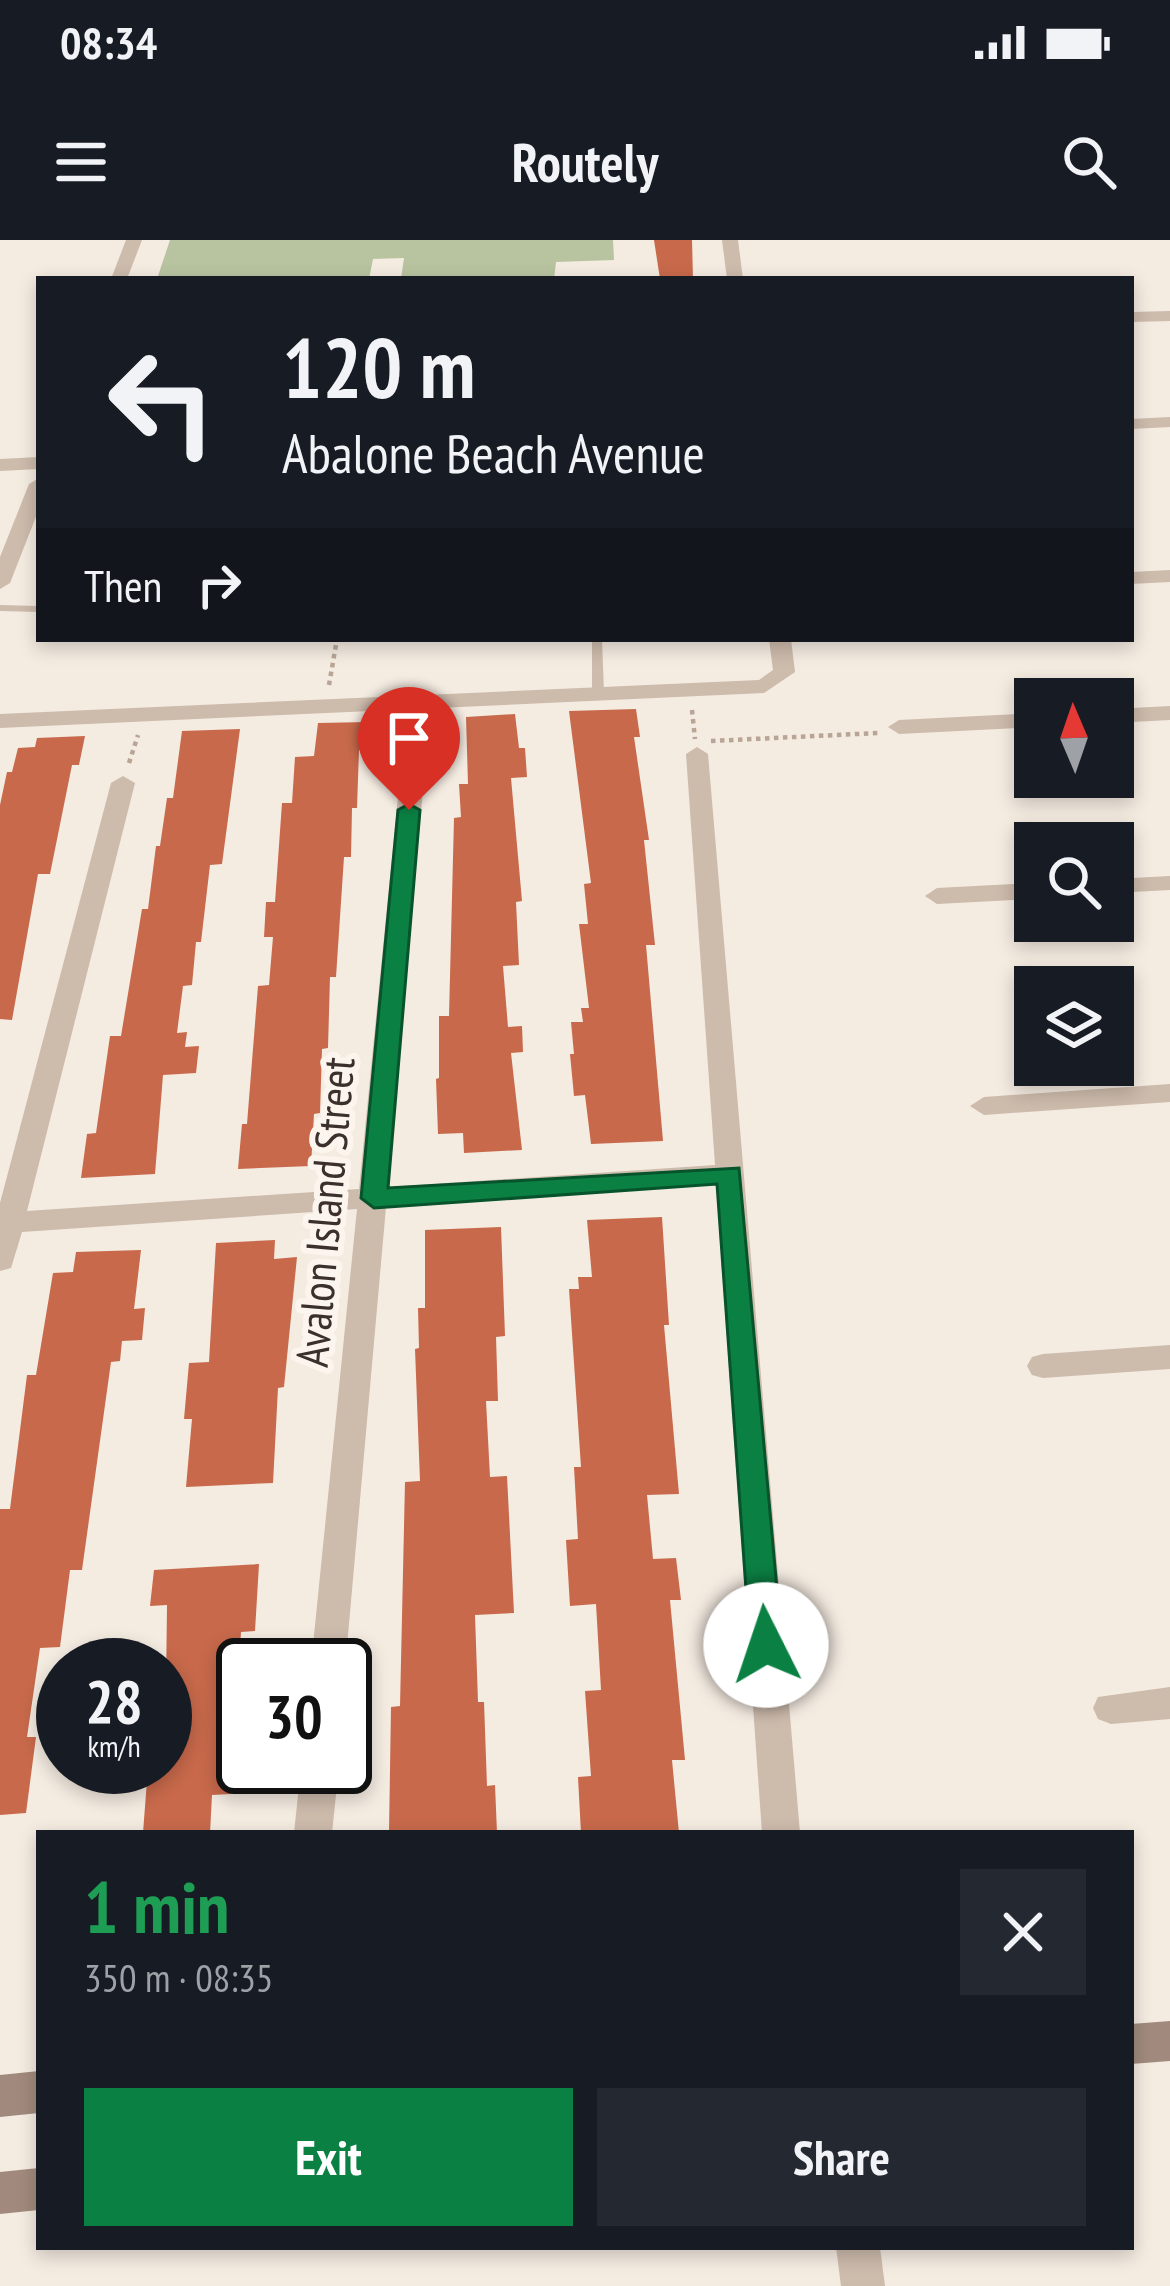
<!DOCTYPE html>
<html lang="en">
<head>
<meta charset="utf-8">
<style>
  :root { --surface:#171b24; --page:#242831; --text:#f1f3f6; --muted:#9ea1a6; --accent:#0b8043 }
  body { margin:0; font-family:"PT Sans Narrow",sans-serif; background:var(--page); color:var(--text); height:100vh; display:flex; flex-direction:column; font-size:45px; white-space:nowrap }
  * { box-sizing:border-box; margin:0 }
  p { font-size:39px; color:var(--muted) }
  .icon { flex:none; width:66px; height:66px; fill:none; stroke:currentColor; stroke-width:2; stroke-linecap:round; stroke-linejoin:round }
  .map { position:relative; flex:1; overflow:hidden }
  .side { position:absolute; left:36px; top:1590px; width:1098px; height:420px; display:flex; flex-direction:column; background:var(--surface); border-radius:0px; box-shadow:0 6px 18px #0003 }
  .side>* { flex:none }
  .guide { position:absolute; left:36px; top:36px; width:1098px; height:366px; border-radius:0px; box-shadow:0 6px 18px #0003; background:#171b24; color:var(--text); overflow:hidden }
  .needle { width:78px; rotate:358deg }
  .buttons { position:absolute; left:1014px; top:438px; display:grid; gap:24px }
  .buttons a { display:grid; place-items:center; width:120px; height:120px; border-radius:0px; background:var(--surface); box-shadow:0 6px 18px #0003; font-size:60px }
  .speed { position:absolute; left:36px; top:1398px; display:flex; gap:24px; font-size:60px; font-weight:700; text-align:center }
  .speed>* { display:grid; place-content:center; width:156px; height:156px; border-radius:50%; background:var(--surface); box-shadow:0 6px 18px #0003; line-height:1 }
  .speed small { font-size:30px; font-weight:400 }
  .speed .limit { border:6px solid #111; border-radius:18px; background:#fff; color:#111 }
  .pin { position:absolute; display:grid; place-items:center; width:102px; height:102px; color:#fff; margin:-123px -51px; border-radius:50% 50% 50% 0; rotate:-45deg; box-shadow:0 0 12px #0007 }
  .pin .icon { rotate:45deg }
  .me { position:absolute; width:132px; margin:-66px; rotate:356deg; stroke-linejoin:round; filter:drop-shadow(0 0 9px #0008) }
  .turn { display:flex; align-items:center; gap:42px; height:252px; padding:0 48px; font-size:54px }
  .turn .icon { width:156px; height:156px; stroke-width:2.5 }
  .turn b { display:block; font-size:84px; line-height:102px }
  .then { display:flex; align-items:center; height:114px; padding:0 48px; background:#0003; gap:24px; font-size:45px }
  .round { display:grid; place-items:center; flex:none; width:126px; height:126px; border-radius:0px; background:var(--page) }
  .headline { display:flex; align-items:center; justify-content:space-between; height:204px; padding:0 48px }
  h1 { font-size:72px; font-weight:800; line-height:90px; color:#1e9e55 }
  .cta { display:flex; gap:24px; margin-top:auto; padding:24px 48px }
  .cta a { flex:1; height:138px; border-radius:0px; background:var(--accent); color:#fff; font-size:48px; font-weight:800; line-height:138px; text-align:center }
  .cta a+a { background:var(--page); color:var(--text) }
  .status { display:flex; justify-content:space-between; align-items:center; height:84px; padding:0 60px; background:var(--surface); direction:ltr }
  .status svg { height:33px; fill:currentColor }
  header { display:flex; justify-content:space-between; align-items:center; height:156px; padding:0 48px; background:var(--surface); font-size:54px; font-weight:800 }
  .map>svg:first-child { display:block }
</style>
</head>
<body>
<div class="status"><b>08:34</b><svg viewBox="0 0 49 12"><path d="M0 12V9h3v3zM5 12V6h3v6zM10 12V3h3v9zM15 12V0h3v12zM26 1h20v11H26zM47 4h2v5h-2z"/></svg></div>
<header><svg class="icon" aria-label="menu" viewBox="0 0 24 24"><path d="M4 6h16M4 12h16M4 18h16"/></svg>Routely<svg class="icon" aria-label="search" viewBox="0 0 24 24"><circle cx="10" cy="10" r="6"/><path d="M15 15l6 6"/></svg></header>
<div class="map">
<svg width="1170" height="2046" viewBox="0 0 1170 2046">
  <rect width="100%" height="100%" fill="#f4ebe1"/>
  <!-- green -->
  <path fill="#b8c4a0" d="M170 0H613L614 20 556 22 554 39H401L404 18 373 19 369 39H157Z"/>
  <!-- building -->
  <g fill="#c8694b">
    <path d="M654 0H692L693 39H660Z"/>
    <path d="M636 469 640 497H634L649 600H644L655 705H646L663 901 591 904 585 855 574 856 570 814H574L571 782H583L581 768H589L579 684H588L584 644 591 643 569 471Z"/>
    <path d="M515 474 519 508H525L527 537 511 538 522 661 516 662 519 725 503 726 508 787 522 786 523 812 511 813 522 910 464 913 463 893 438 894 436 839 439 838V776H449L454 578 461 577 459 544H468L466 477Z"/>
    <path d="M367 482 364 510H359L357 568H352L351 617H344L336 737H330L328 808 322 809 320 873 314 874 311 926 238 929 242 884H247L258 746 269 745 273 697H264L266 662H275L282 563H292L295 517 314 516 318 483Z"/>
    <path d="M240 489 222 624 210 625 201 702H196L192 745 183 746 177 793 187 792 185 807 199 806 196 833 163 835 155 934 81 938 87 894 96 893 110 796H121L142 669H148L156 606H160L167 558H173L182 491Z"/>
    <path d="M85 496 79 525H72L50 634H38L12 780 0 779V565L7 532H12L18 508 35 507 37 498Z"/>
    <path d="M662 977 669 1085H664L679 1254 647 1255 653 1319 676 1318 681 1360H670L685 1520H672L679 1593H581L578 1537 591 1536 585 1451 601 1450 596 1364 570 1366 566 1300 578 1299 574 1227H581L569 1049H579L578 1037H592L587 980Z"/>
    <path d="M501 987 505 1096 496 1097 498 1161H486L490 1237 507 1236 514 1373 475 1375 478 1462H484L487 1546 495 1545 497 1593H389L391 1467 400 1466 405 1242 420 1241 415 1109 419 1108 418 1068H425V990Z"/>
    <path d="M275 1000 274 1019 297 1017 284 1147 278 1148 273 1243 186 1247 192 1179H184L189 1123 209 1122 216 1003Z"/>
    <path d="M141 1010 134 1069 145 1068 142 1100 122 1101 120 1121 111 1122 82 1330H70L60 1407 40 1408 27 1497H36L26 1573 0 1575V1269H10L27 1135H36L53 1033 73 1032 76 1012Z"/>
    <path d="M259 1324 255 1391 241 1392 231 1554 212 1555 210 1593H143L148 1527H165L167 1365 150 1366 154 1330Z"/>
  </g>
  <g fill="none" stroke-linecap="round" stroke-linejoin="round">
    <!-- path -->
    <g stroke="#b9a596" stroke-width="4.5" stroke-dasharray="4.5 4.5" stroke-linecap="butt">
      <path d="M329 445 337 399"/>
      <path d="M692 470 695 499"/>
      <path d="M711 501 878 493"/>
      <path d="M414 511 416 483"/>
      <path d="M129 523 138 495"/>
    </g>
    <!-- service -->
    <g fill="#cdbbac" fill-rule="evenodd">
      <path d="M0 365 39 366V372L0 371Z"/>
      <path d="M592 399H602L604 453 598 456 592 453Z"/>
    </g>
    <!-- minor -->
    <g fill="#cdbbac" fill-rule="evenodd">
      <path d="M722 0H738L743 39H727Z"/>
      <path d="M1170 71V81L1131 82V72Z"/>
      <path d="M1170 177V187L1131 189V179Z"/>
      <path d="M39 217V229L0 231V219Z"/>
      <path d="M1170 330V342L1131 344V332Z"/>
      <path d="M769 399H791L795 432 764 453 0 488V474L759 440 773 430Z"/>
      <path d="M1170 466V480L1113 483V469Z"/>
      <path d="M1035 473V487L899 494 888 487 899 480Z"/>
      <path d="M697 507 708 514 800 1593H762L716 945 386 967 345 1429V1425H311L357 969 22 992 11 1028 0 1031V963L111 543 123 536 135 543 27 971 359 949 401 527 413 520 425 527 388 947 715 925 686 514Z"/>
      <path d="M1170 636V650L1113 653V639Z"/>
      <path d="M1035 643V659L937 664 925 656 937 648Z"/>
      <path d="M1170 844V862L984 875 970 866 984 857Z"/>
      <path d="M1170 1105V1129L1043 1138 1032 1135 1027 1126 1032 1117 1043 1114Z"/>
      <path d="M1170 1447V1479L1111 1484 1098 1479 1093 1468 1098 1457Z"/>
      <path d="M301 1527H339L332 1593H294Z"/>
      <path d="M836 2007H880L885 2046H841Z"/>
    </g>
    <!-- tertiary -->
    <g fill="#cdbbac" fill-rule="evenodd">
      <path d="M126 0H142L127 39H111Z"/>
      <path d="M39 238V269L10 343 0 349V317L29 244Z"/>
    </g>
    <!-- secondary -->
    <g fill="#a18a7d" fill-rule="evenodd">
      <path d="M1170 1781V1821L1131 1824V1784Z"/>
      <path d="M39 1831V1873L0 1877V1835Z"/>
      <path d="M39 1928V1970L0 1974V1932Z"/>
    </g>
  </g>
  <!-- route -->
  <path fill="#0b8043" stroke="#07532c" stroke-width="3" d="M409 564 420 570 388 948 739 928 782 1405 777 1414 766 1418 755 1414 750 1405 717 944 374 968 361 958 398 570Z"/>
  <g text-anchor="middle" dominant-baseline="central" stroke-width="12" stroke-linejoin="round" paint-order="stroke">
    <!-- street labels -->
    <g font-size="45" fill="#3b302b" stroke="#fbf5ee">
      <text transform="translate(324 972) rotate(-85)">Avalon Island Street</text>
    </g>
  </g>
</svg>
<div class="buttons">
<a><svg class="needle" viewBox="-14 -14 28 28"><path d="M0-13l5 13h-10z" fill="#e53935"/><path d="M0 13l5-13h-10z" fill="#9ea1a6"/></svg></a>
<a><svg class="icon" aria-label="search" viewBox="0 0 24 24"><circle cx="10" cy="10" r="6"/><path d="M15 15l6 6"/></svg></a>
<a><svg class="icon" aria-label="layers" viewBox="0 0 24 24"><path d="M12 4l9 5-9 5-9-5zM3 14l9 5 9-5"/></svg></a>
</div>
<div class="speed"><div>28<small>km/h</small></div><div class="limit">30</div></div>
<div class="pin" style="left:409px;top:570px;background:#d93025"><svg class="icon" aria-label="arrive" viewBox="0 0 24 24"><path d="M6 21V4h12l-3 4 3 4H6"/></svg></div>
<svg class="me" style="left:766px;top:1405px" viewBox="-20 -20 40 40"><circle r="19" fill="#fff"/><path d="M0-13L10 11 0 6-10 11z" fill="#0b8043"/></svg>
<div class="guide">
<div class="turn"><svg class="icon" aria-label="left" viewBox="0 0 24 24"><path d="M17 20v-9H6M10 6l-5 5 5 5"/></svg><div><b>120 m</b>Abalone Beach Avenue</div></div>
<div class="then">Then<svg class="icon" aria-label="right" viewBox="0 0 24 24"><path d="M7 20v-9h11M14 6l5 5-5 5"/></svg></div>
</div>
<section class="side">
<div class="headline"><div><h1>1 min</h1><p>350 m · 08:35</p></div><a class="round"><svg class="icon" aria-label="close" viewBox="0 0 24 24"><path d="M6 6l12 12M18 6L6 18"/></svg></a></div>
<div class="cta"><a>Exit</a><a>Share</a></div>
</section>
</div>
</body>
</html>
